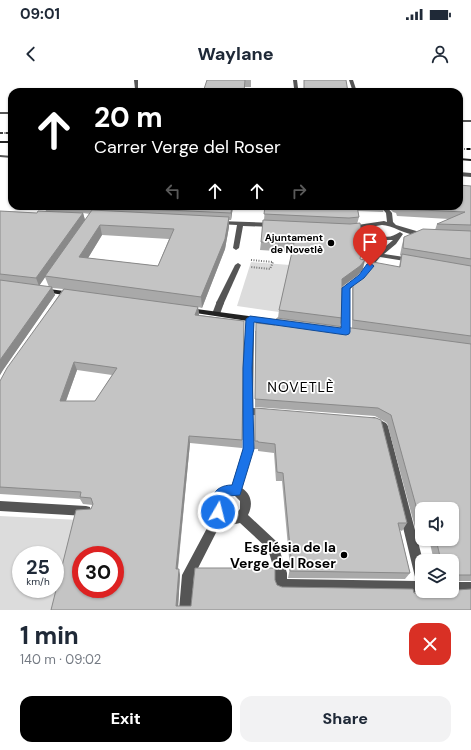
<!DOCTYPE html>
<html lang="en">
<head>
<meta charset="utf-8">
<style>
  :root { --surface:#fff; --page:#f2f2f3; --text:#1f2937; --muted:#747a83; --accent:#000 }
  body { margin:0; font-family:"DM Sans",sans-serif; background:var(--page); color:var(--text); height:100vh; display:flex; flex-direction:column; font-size:15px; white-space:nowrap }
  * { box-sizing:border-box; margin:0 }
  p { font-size:13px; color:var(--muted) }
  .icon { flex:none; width:22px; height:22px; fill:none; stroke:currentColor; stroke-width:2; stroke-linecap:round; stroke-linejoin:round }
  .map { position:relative; height:530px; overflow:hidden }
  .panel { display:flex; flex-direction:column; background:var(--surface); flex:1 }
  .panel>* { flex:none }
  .hud { position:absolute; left:8px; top:8px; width:455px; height:122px; border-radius:12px; box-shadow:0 1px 3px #0004; background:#000; color:#fff; overflow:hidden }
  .buttons { position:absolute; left:415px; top:422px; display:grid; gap:8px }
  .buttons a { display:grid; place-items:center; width:44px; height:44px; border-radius:8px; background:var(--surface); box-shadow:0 1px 3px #0004; font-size:20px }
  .speed { position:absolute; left:12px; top:466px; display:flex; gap:8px; font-size:20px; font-weight:700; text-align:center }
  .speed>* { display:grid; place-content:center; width:52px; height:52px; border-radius:50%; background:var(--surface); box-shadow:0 1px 3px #0004; line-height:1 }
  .speed small { font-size:10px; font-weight:400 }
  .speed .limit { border:6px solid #d22; background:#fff; color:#111 }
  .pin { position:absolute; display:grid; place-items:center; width:34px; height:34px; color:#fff; margin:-41px -17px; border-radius:50% 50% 50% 0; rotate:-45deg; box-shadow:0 0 4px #0007 }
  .pin .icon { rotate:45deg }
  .me { position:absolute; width:44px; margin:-22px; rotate:8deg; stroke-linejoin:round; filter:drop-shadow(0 0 3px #0008) }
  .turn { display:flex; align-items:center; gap:14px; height:84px; padding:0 20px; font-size:18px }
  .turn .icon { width:52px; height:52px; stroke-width:2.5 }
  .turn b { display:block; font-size:28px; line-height:34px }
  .lanes { display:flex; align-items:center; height:38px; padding:0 20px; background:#0003; justify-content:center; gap:20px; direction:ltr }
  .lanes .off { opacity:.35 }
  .round { display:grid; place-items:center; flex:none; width:42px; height:42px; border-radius:12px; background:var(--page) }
  .head { display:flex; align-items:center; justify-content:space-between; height:68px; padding:0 20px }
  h1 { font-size:24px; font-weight:800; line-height:30px }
  .cta { display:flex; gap:8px; margin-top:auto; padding:8px 20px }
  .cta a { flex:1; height:46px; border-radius:12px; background:var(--accent); color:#fff; font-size:16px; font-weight:800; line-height:46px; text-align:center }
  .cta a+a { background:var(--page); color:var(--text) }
  .status { display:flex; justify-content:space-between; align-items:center; height:28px; padding:0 20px; background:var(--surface); direction:ltr }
  .status svg { height:11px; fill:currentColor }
  header { display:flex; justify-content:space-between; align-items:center; height:52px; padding:0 20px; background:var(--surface); font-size:18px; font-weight:800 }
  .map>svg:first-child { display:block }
</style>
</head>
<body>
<div class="status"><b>09:01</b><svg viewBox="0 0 49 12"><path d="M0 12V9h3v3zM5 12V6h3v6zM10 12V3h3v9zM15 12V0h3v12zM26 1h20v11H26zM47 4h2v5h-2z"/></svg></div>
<header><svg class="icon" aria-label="back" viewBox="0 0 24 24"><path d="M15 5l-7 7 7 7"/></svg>Waylane<svg class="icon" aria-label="person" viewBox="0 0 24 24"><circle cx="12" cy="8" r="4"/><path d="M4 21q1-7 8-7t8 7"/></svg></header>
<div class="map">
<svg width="471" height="530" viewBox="0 0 471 530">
  <rect width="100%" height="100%" fill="#fff"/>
  <!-- green -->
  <g fill="#dcdcdc" fill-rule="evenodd">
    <path d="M251 182 290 185 279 232 237 226Z"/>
    <path d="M0 436 79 440 58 530H0ZM21 475H55V509H21Z"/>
  </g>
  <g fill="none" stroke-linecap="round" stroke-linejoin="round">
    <!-- path -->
    <path stroke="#777" stroke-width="2" stroke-dasharray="1 1.5" stroke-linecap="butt" d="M251 180 273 182 270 189 251 187"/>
    <!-- lane -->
    <g fill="#555" fill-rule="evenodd">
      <path d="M349 0H353L357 12H353Z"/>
      <path d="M238 183 241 185 224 223 223 225H217L216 223 235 185Z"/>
    </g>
    <!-- street -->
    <g fill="#555" fill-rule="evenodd">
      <path d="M134 0H138V8L144 12H140L135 9Z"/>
      <path d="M293 0H297L298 8 292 12H287L294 8Z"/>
      <rect x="0" y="32" width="12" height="2"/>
      <rect x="459" y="40" width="12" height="2"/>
      <path d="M0 75 12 76V78L0 77Z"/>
      <path d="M459 92 471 93V97L459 96Z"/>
      <path d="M380 126H386L392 133 393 142 396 145 423 153C412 160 394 145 382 145 380 145 378 146 376 146L375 151C385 159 390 158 400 152L403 154 396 164 384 174 411 178 414 180 411 182 380 177 363 198 350 209V252L346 255 342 252V208L359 196 375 175 371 164 372 154 369 151 370 147 351 150 348 148 351 146 384 141 387 142 386 133ZM378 158 385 160H393L380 171 377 164Z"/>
      <path d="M219 141 274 143 277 145 274 147 243 146 239 168 236 170 233 168 237 145 217 144 216 143Z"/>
      <path d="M217 221H223L224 223 220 234 216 236 212 234Z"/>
      <path d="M250 236 254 239 253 328 268 329 270 332 268 335 265 336 253 335V369L242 408C252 415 253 425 248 435L277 462 287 493V499L416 501 379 348 371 344 369 341 371 338 374 337 386 343 388 346 423 481H422V511H426L422 513 281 511 277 509 275 505V493L268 469 240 443 231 445 221 443 194 496 191 530H179L182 495 214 435C207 420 216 406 232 405L243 369 244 287 246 239ZM228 415H234L240 421V429L235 434H227L222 429V421Z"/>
      <path d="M0 421 86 426 90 427 91 431 90 435 86 436 0 431Z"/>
      <path d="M452 502H471V514H452L448 512 447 511H452Z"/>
    </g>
    <!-- secondary -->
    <g fill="#222" fill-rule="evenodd">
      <rect x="0" y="61" width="12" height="2"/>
      <path d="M459 78 471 79V81L459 80Z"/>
      <path d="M42 208 71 212 75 214 71 216 44 212 40 210Z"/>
      <path d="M186 228H189L286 241 290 244 286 247 189 232H186L185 230Z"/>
    </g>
    <!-- rail-far1 -->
    <path stroke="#000" stroke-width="1.5" stroke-dasharray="3 1 0.5 1" stroke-linecap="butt" d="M0 53H12"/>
    <!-- rail -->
    <path stroke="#000" stroke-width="2" stroke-dasharray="4 1.5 0.5 1.5" stroke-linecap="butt" d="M459 69H471"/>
  </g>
  <!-- wall -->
  <g fill="#a9a9a9" fill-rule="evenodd">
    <path d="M207 0H251V7H245Z"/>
    <path d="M471 106V501H456L453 507 471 530H51L93 425 83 424 80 419 0 414V301L63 209 52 208 55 215 3 290 0 295V131L37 133 46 131 44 126H385L383 132 358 131 359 137 357 144 360 179 363 189 358 195 342 207V238L340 247 278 238 279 230 292 172 260 170 261 162 264 140 265 128 233 127 231 140H229V147L225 169 202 228 198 227 199 235 244 241 242 368 190 363 178 489 180 495 178 526H191L275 500 277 505 282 507 442 513 441 511H452V481H434L429 459H452L422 429V451H416L387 343 375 336 255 327V251L275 245 352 248V210L353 202 399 187 401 176 400 175 402 165 404 157 435 150 437 144 449 139 397 136 396 133 393 132 387 126H459ZM83 133 90 134 85 140ZM102 155 169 159 158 186 88 178ZM45 197 49 207 39 206ZM77 290 112 295 95 321H66Z"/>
    <path d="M255 328 407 443 402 451 400 450 410 493 405 499 288 498 290 488 282 401H276L274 373 258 371V369H254Z"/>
  </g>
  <!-- shaded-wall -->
  <g fill="#898989">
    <path d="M232 126H233L231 140V133Z"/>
    <path d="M83 133 85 140 39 206 36 198Z"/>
    <path d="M229 137V147L225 169 202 228 201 217Z"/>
    <path d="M100 145 102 155 82 188 79 177Z"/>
    <path d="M365 180 363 189 358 195 340 208 342 199Z"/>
    <path d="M52 207 55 215 3 290 0 295V280Z"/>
    <path d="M198 227 199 235H195Z"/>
    <path d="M74 282 77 290 63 329 60 321Z"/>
    <path d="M189 356 190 363 177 495 176 489Z"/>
    <path d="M179 489 180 495 178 530 176 526Z"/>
  </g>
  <!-- building -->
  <g fill="#c4c4c4" stroke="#898989" fill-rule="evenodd">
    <path d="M207 0H245L244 12H203Z"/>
    <path d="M304 0H346L348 12H304Z"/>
    <path d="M459 105 471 106V145L437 144 465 132 399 129 398 126H459Z"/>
    <path d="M83 126H232L231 133Z"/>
    <path d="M265 126H357L359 137 349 138 264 134Z"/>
    <path d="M92 130 229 137 225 159 201 217 45 196ZM100 145 174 149 158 186 79 177Z"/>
    <path d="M0 131 37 133 38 131 83 133 36 198 0 194Z"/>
    <path d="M263 140 350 144 360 143 363 162 360 179 365 180 360 186 342 199V238L279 230 294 163 261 162Z"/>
    <path d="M423 149 471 151V179L403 168 404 157Z"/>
    <path d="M402 174 471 186V256L353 240V202L366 191 373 182 400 187Z"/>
    <path d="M0 200 52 207 0 280Z"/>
    <path d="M64 209 198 227 195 235 244 241 242 360 189 356 176 489H179L176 526H191L195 488H275V500L277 505 282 507 413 509 414 513 449 514 448 511H452V506L457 510 471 509V530H51L76 430 91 429 93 424 91 418 80 417 81 412 0 407V301L7 288ZM74 282 117 288 95 321H60ZM81 475H115V509H81Z"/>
    <path d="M277 238 471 264V495H457L456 504 452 505V481H441L436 459H452V429H422V444H421L391 335 378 328 255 319 256 243 275 245Z"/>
    <path d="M255 328 376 338 381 340 407 443H398L410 493 290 491V488H292L283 393 277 392 275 364 258 362V361H255Z"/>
  </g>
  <!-- route -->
  <path fill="#1a73e8" stroke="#114b97" d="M370 183 374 186 364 198 350 208V252L349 254 346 255 254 242 252 288 254 369 240 415 229 416 223 421 222 426 224 432 222 436 218 438 214 436C207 421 213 405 232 405L243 369V288L246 239 250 236 341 248 342 208 359 195 367 184Z"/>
  <!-- markers -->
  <g fill="#000" stroke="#fff" stroke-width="1.5">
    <circle cx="331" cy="163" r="4"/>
    <circle cx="344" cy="475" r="4"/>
  </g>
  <g text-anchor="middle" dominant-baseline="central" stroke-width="3.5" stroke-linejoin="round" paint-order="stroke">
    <!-- far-poi labels -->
    <g font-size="10" font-weight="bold" fill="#000" stroke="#fff" text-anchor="end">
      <text x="323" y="157">Ajuntament<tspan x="323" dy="12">de Novetlè</tspan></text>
    </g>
    <!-- quarter labels -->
    <g font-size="14" letter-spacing="1" fill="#000" stroke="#fff">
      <text x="301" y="307">NOVETLÈ</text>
    </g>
    <!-- near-poi labels -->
    <g font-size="14" font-weight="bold" fill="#000" stroke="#fff" text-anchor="end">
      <text x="336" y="467">Església de la<tspan x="336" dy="16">Verge del Roser</tspan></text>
    </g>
  </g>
</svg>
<div class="buttons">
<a><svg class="icon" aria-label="sound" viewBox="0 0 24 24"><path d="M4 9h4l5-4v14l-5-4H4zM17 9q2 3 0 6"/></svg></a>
<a><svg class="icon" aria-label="layers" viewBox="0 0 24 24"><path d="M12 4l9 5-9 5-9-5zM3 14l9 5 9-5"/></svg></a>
</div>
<div class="speed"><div>25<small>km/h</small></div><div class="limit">30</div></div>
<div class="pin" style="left:370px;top:186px;background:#d93025"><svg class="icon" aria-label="arrive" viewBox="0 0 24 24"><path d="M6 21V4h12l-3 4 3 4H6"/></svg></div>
<svg class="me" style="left:218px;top:432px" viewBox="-20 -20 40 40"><circle r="17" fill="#1a73e8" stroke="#fff" stroke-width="3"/><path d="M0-11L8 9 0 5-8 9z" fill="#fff"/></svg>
<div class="hud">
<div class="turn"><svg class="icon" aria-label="ahead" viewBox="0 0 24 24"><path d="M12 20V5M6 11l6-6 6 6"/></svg><div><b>20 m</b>Carrer Verge del Roser</div></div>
<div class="lanes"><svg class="icon off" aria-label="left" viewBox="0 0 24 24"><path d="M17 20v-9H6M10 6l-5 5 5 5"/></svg><svg class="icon" aria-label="ahead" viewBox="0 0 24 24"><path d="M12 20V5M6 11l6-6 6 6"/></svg><svg class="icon" aria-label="ahead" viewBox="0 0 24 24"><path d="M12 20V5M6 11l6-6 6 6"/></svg><svg class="icon off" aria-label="right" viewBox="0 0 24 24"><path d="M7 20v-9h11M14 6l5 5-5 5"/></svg></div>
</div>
</div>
<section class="panel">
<div class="head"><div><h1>1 min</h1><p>140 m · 09:02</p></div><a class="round" style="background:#d93025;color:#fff"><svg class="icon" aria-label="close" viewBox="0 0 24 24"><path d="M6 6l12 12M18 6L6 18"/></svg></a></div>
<div class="cta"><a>Exit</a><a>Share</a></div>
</section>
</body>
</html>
